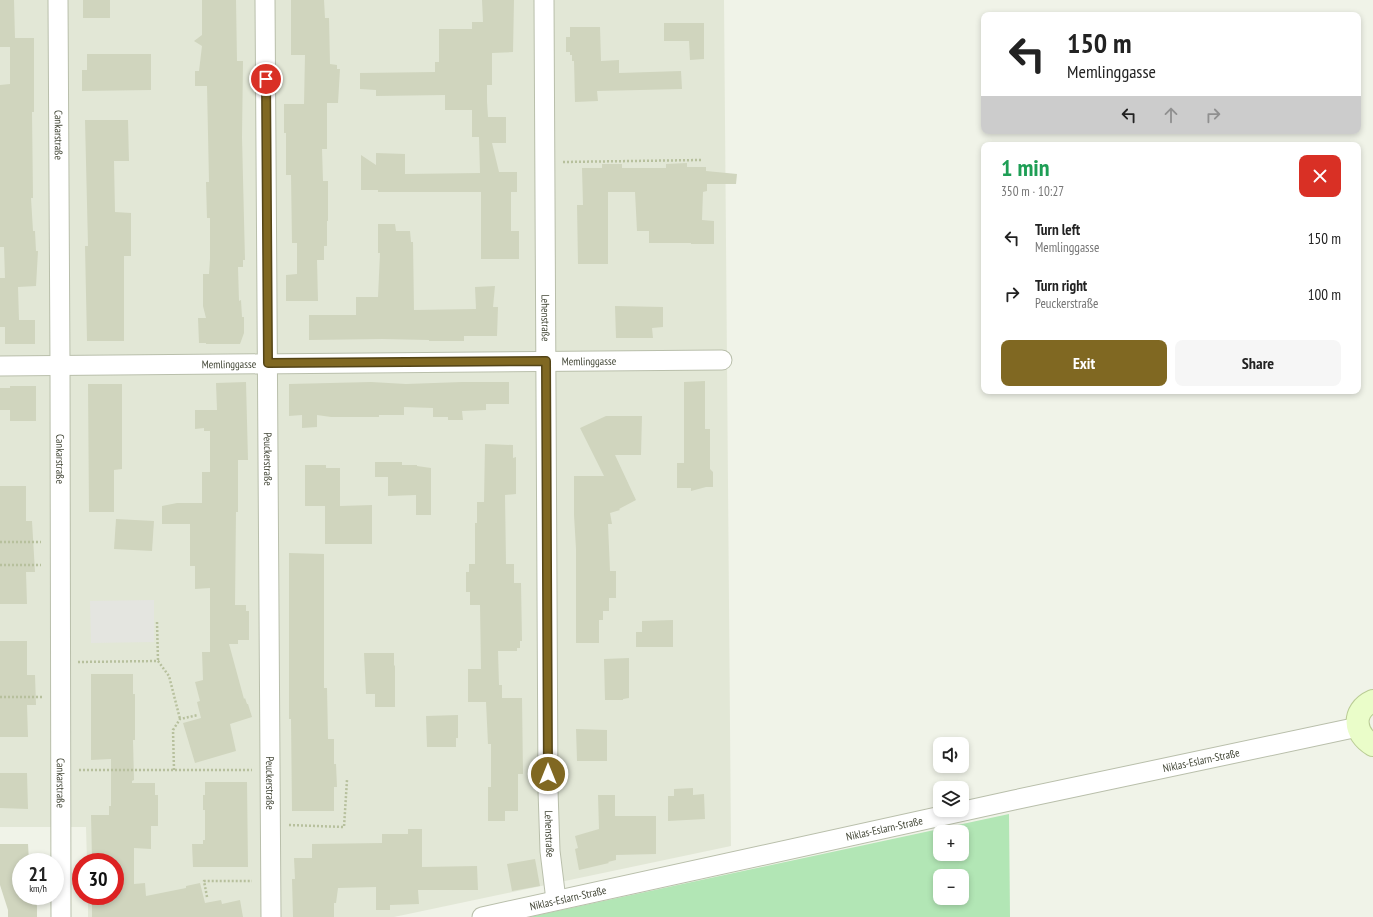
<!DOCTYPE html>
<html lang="en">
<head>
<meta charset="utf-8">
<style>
  :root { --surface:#fff; --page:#f6f6f6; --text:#222; --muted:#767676; --accent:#806822 }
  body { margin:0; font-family:"PT Sans Narrow",sans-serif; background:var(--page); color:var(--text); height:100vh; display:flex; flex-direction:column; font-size:15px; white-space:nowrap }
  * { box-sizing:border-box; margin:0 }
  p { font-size:13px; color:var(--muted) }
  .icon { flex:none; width:22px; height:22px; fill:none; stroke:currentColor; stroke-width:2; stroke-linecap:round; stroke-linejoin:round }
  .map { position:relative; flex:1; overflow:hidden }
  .panel { position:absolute; left:981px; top:142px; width:380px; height:252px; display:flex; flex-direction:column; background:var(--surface); border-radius:8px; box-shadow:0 2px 6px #0003 }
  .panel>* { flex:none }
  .top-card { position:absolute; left:981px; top:12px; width:380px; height:122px; border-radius:8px; box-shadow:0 2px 6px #0003; background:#fff; color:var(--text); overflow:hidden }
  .tools { position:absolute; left:933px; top:737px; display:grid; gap:8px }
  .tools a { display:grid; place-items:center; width:36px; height:36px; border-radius:8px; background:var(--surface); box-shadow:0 2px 6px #0003; font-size:20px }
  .speed { position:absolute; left:12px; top:853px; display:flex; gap:8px; font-size:20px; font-weight:700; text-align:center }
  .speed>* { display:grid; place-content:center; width:52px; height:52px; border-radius:50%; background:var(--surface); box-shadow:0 2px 6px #0003; line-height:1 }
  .speed small { font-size:10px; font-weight:400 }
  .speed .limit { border:6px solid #d22; background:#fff; color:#111 }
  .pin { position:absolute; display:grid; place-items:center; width:34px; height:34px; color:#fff; margin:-17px; border:2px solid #fff; border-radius:50%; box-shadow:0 1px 4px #0007 }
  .me { position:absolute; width:44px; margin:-22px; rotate:0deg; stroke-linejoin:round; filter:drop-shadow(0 0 3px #0008) }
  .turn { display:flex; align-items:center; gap:14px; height:84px; padding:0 20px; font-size:18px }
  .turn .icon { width:52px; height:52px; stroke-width:2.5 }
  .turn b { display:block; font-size:28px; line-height:34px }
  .lanes { display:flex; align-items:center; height:38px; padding:0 20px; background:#0003; justify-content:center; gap:20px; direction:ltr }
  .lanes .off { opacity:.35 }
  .round { display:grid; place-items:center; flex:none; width:42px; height:42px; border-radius:8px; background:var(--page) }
  .headline { display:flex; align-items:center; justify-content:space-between; height:68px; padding:0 20px }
  h1 { font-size:24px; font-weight:700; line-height:30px; color:#1e9e55 }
  .action { display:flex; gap:8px; margin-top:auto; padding:8px 20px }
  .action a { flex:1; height:46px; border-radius:8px; background:var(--accent); color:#fff; font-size:16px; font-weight:700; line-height:46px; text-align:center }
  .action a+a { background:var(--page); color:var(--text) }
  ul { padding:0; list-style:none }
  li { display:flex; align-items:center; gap:12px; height:56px; padding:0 20px }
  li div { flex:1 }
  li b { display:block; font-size:15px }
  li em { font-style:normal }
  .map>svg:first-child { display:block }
</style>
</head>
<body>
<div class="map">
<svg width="1373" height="917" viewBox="0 0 1373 917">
  <rect width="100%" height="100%" fill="#f0f3e8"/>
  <!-- residential -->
  <path fill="#e2e7d6" d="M0 0H724L731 846 394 917H88V896H115V862H87L86 827H0Z"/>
  <!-- green -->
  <path fill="#b2e6b5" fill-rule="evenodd" d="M1009 814 1010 917H529ZM940 832H962V854H940ZM940 876H962V898H940Z"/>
  <!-- parking -->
  <path fill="#e4e5e0" d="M154 600V642L91 643 90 601Z"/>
  <!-- building -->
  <g fill="#d0d5be">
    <path d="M0 0H14L15 38H34V112H32L33 198H31L33 231H35L36 251H38L36 286 18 287 19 320H35V344H5V327H0V278H5L4 247H0V85L10 84V47H0Z"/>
    <rect x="83" y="0" width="27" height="18"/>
    <path d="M202 0H236L237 61H243L242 137 245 260H243V267H238L239 301 241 300 242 317H244V333L240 344H206V343H199L198 318H206L203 306V274H209L210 259V218H207L206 182H209L207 86H195V71H199L202 46 194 41 202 35Z"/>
    <path d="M291 0H324L325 18H329L330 64 337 65V69H340L338 103H327V149H322L323 181H328V221H327V246H324V260H317L318 301H286V275L297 274V243H292L291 175H286V133H284V104H304L305 55H291Z"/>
    <path d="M482 0H514L513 52 492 53V85H487V102L488 117H506V143H492L499 172H517V192H511V231H519V259H481V192H378V190H361V155L376 165V153L405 154V174L480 173 479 137H472V110H445V95L376 96V90L360 89V73L435 72V62H439V29H472V22H483Z"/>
    <path d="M664 23H704V59L690 60 689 41H664Z"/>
    <path d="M570 27H600L601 61 619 60V73L681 71 682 89 597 91 598 101 575 102 574 61H572V55H570V52H566V37H570Z"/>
    <path d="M87 54H151V90L82 91V70H87Z"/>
    <path d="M85 120H128L129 161H114L115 212 131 213V256H124V341H87L85 246H88Z"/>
    <path d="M687 163V167H706V171L737 174 736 184H707V191L703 192 702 220 714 221V244H691V243H649V231H637L635 192H608V264H578L577 205H583L582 168H602V164H622V168H666V164Z"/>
    <path d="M378 224H395L396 231H410L411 242H413L414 310 476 309 475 287 495 286 493 307H498L497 336H464V341H429V340L382 339 309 340V315H356V297H378L380 253H378Z"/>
    <path d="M615 306 663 307V327L652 328 653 338H616Z"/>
    <path d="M705 381V429H710V469L713 472V487H706L691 491V488H677V463H684V382Z"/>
    <path d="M246 382 248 460H238V512H236L235 605H246V611H249V640H238V644H229L244 699 245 698 247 704H248L252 717 230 724 236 751 195 763 183 723 201 718 197 702 200 701 195 682 203 680 202 652H210V588L195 589V566H190V524H162V506L177 503H202V472H210V431H204V428L195 429V410H217L216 383Z"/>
    <path d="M371 382 406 384 462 382H509V404H486V410L462 411 463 420H448V417H433V408L404 407V415H379V417H331L317 415V427L302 428V415L289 416V384Z"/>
    <path d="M88 384H122V469L114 470V512H89Z"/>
    <path d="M10 386H36V421H10V410H0V388H10Z"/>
    <path d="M606 416H642L641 455H615L636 500 619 509 620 510 610 513 612 524H608L610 571H616V598H609V611H603V620H599V643H576V549L574 515V476H604L580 428Z"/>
    <path d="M485 444 513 445V458L516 457V494L505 495 506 564H514V583H521L522 641H520V648H517V651H498L499 685H502V698H522L523 774H518V811H505V821H488V787H491V744H488L486 702H468V669H481L480 605H470V592H466V572H469V564H475V523H477V502H484Z"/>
    <path d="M375 462H402V465H417V466L431 468V515H416V495L388 496V477H375Z"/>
    <path d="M305 465H326V468H340V506L372 505V544H325V506H305Z"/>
    <path d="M0 486H26V521H32L35 572H26L27 604H0Z"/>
    <path d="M116 519 154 521 152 551 114 549Z"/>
    <path d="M289 553 324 554V688H327L328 739H334V764H336L337 787H334V811H292L291 719H289Z"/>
    <path d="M673 620V647H636V632H642V621Z"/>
    <path d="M0 641H27V675H35L36 705H27L28 737H0Z"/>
    <path d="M364 653H394V666L395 665V707H375V694H366Z"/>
    <path d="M629 658V698L623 699V700H605L604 659Z"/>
    <path d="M91 674H133V694H135V740H133L134 780 132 781V783H155V795H158V826H151V849L134 848V884L145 883 146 896 186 888V886L200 883 205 903 221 900 222 904 240 900 243 917H92V896H115V859H92L91 815H109V806H111V759L91 760Z"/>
    <path d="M458 715V738H456V747H427L426 716Z"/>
    <path d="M576 729 607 730V761H577Z"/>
    <path d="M0 773H27L28 809 0 808Z"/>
    <path d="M205 782H247L248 867H193L192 844H203V840H205V810H203V795H205Z"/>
    <path d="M693 788V795L704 794 705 819 668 821V796H674V789Z"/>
    <path d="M598 795H615V816H656V854L616 855V860L608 862 609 863 579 870 575 849 578 848 575 836 599 829Z"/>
    <path d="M408 829H422V867L477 866 478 890H418L419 904 390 905V910H376V887L338 888 336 903H334V917H293L292 879H295L294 858H312V844L382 843V834H408Z"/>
    <path d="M0 844H28L29 862H21V896H34L37 906V917H8V910L0 885Z"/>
    <path d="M535 859 540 886 512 891 507 864Z"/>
  </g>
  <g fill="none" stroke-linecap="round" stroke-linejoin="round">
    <!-- street casing -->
    <g stroke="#b9bfab" stroke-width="21">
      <g id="street">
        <path id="s1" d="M58 0 60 365 61 917"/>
        <path id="s2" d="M265 0 271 917"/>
        <path id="s3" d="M544 0 548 790 550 851 556 900"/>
        <path id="s4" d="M0 366 722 360"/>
        <path id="s5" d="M482 917 1014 800 1358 727"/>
      </g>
    </g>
    <!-- secondary casing -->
    <g stroke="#bacc95" stroke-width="24">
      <path id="secondary" d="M1373 701C1351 711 1354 734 1373 745"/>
    </g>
    <!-- path -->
    <g stroke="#b7c09d" stroke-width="2.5" stroke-dasharray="2 2" stroke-linecap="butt">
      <path d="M563 162 701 160"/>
      <path d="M0 542H41"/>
      <path d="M0 565H41"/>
      <path d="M157 622 158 661"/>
      <path d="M78 662 158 661 169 676 180 719"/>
      <path d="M0 697H43"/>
      <path d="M79 770H252"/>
      <path d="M174 770 173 730 180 719 198 715"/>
      <path d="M289 825 344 827 347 780"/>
      <path d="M207 897 204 881H252"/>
    </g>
    <!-- street -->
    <use href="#street" stroke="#fff" stroke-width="19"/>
    <!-- secondary -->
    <use href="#secondary" stroke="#eafdc9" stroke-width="22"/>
  </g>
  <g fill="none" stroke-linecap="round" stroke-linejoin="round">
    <!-- route casing -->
    <g stroke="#534416" stroke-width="10">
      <path id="route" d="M266 79 268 363 546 361 548 774"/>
    </g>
    <!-- route -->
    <use href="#route" stroke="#806822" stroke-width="7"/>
  </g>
  <g text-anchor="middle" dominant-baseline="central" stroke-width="3" stroke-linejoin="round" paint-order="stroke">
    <!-- street labels -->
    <g font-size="11" fill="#434737" stroke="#fff">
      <text stroke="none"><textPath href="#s1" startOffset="135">Cankarstraße</textPath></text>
      <text stroke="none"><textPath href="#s3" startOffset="318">Lehenstraße</textPath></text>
      <text stroke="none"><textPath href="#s4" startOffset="589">Memlinggasse</textPath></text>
      <text stroke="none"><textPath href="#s4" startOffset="229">Memlinggasse</textPath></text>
      <text stroke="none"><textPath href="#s1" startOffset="459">Cankarstraße</textPath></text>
      <text stroke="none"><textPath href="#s2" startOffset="459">Peuckerstraße</textPath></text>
      <text stroke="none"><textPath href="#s5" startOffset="736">Niklas-Eslarn-Straße</textPath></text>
      <text stroke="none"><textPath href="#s1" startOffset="783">Cankarstraße</textPath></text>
      <text stroke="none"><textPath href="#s2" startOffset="783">Peuckerstraße</textPath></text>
      <text stroke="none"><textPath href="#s5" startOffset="412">Niklas-Eslarn-Straße</textPath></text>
      <text stroke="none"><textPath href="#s3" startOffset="834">Lehenstraße</textPath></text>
      <text stroke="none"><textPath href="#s5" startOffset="88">Niklas-Eslarn-Straße</textPath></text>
    </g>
  </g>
</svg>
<div class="tools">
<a><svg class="icon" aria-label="sound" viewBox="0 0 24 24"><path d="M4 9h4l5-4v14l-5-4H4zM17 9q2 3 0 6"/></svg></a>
<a><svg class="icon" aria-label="layers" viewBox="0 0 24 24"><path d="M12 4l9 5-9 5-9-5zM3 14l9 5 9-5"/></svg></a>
<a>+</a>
<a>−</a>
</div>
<div class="speed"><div>21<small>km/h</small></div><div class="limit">30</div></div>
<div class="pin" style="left:266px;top:79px;background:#d93025"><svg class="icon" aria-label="arrive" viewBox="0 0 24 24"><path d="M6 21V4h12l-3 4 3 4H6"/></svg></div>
<svg class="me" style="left:548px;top:774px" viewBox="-20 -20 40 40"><circle r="17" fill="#806822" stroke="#fff" stroke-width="3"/><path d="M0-11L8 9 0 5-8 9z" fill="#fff"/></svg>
<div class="top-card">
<div class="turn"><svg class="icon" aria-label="left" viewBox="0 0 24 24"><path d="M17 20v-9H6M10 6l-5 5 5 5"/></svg><div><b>150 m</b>Memlinggasse</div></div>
<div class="lanes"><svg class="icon" aria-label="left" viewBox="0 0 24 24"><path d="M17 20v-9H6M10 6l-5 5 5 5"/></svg><svg class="icon off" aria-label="ahead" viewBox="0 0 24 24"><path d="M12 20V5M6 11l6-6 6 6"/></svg><svg class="icon off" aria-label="right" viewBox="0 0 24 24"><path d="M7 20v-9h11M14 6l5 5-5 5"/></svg></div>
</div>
<section class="panel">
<div class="headline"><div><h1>1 min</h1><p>350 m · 10:27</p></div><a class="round" style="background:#d93025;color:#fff"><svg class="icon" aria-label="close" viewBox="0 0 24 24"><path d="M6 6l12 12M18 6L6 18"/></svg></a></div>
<ul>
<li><svg class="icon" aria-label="left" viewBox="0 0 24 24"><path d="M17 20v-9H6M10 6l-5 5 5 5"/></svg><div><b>Turn left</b><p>Memlinggasse</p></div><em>150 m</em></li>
<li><svg class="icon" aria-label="right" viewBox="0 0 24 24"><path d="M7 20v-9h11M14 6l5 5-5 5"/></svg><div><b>Turn right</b><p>Peuckerstraße</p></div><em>100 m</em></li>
</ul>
<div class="action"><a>Exit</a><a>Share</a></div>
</section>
</div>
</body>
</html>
